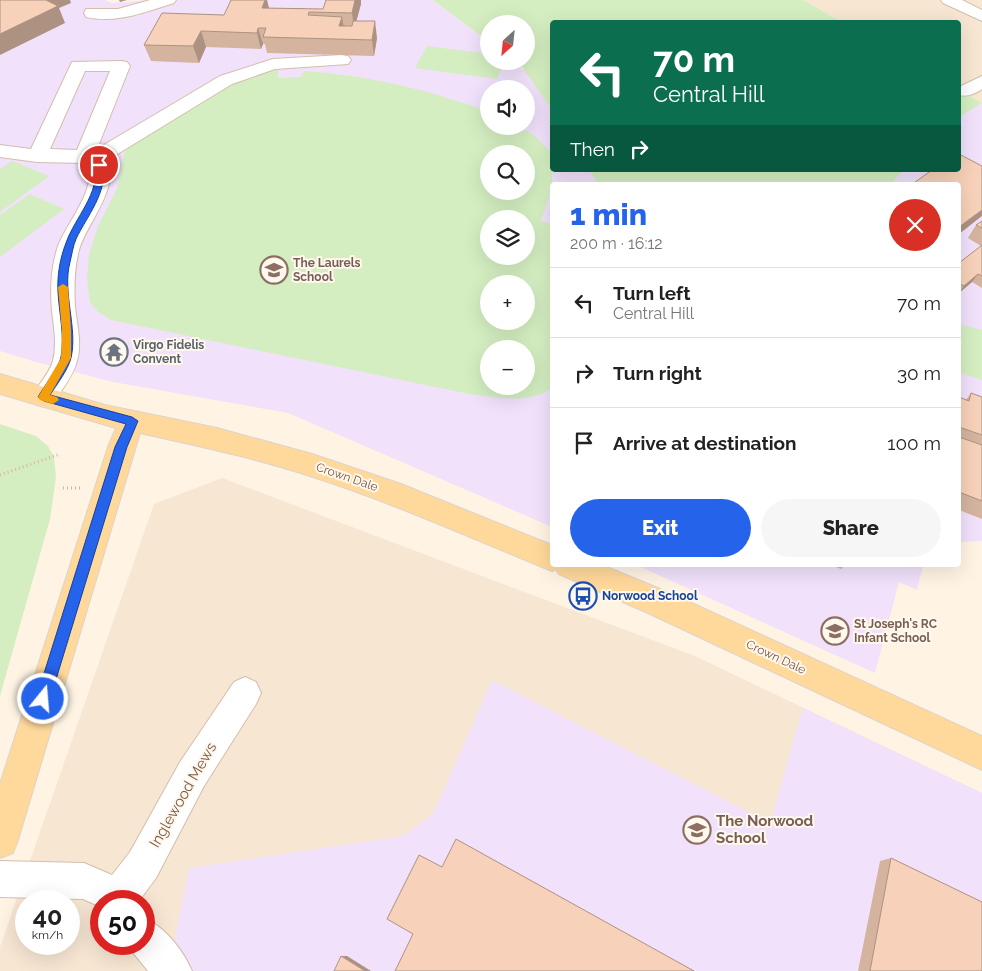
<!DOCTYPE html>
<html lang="en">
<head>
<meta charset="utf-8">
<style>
  :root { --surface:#fff; --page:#f6f6f6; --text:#222; --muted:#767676; --line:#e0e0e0; --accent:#2563eb }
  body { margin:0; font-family:Raleway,sans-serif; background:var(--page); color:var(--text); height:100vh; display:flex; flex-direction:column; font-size:19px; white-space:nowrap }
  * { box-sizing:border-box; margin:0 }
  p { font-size:16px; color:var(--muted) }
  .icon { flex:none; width:28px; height:28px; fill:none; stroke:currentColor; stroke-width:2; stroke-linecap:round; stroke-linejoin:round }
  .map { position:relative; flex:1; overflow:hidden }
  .side { position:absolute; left:550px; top:182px; width:411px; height:385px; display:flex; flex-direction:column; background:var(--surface); border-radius:5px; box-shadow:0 5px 20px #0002 }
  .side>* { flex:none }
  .banner { position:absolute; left:550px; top:20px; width:411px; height:152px; border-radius:5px; box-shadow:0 5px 20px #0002; background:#0b6e4f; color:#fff; overflow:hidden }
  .needle { width:32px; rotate:207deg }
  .controls { position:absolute; left:480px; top:15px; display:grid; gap:10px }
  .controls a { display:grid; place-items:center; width:55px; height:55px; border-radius:50%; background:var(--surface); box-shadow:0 5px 20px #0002; font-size:25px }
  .speed { position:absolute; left:15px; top:890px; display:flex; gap:10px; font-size:25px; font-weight:700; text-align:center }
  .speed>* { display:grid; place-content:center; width:65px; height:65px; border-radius:50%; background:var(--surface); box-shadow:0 5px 20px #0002; line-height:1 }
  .speed small { font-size:12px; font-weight:400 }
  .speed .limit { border:8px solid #d22; background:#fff; color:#111 }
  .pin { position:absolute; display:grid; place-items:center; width:42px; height:42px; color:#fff; margin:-21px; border:2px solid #fff; border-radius:50%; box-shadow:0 1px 5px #0007 }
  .me { position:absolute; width:55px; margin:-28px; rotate:17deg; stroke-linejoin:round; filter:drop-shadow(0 0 4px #0008) }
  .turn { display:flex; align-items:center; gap:18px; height:105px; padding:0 20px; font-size:22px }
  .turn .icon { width:65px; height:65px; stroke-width:2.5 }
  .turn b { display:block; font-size:35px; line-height:42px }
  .then { display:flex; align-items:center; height:48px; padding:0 20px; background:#0003; gap:10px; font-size:19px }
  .round { display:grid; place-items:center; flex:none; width:52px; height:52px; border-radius:26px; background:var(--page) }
  .head { display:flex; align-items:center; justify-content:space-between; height:85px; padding:0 20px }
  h1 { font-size:30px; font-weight:800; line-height:38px; color:var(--accent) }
  .cta { display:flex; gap:10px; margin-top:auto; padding:10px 20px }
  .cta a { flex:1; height:58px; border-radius:30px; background:var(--accent); color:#fff; font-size:20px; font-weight:800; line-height:58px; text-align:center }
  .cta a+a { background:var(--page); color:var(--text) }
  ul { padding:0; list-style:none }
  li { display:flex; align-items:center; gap:15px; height:70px; padding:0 20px; border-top:1px solid var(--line) }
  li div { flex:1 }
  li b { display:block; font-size:19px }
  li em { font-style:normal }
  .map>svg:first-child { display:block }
</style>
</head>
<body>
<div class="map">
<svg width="982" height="971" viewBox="0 0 982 971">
  <rect width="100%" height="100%" fill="#fff4e4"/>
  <!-- residential -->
  <g fill="#f7e6d2" fill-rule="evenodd">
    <path d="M803 0H982V103L959 90V22H842Z"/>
    <path d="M222 478 695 656 982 793V971H0V947L154 504ZM26 901H69V944H26ZM101 901H144V944H101Z"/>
  </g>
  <!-- education -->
  <g fill="#f1e1fb" fill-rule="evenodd">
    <path d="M0 0H105L111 3 149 0H433L489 42V61H514L552 96V170H633L650 185H552V527L288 413 113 382 36 362 0 351ZM489 89H526V126H489ZM489 154H526V191H489ZM489 219H526V256H489ZM489 284H526V321H489ZM489 349H526V386H489Z"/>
    <path d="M982 103V541L959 542V185H881L897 170H959V117Z"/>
    <path d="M636 565H923L917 590 899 582 875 673Z"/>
    <path d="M492 680 770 823 803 708 982 793V971H191L172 951 189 868 403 836 433 814Z"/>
  </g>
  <!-- green -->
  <g fill="#d4eec1" fill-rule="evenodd">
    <path d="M433 0H803L842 22H552V110L523 68 514 61H526V24H489V42Z"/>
    <path d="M427 46 489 54V61H504L497 79 415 68Z"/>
    <path d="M278 69V78L301 77 304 71C367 75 430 90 489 112V126H518L535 136 552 154C553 182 552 195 540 221L552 224V388C528 405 497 397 469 394L111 320 98 312 90 302 87 278 89 255 98 226 117 189 125 149 236 81ZM489 154H526V191H489ZM489 219H526V256H489ZM489 284H526V321H489ZM489 349H526V386H489Z"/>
    <path d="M959 90 982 103 959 117Z"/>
    <path d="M12 161 49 176 0 212V169Z"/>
    <path d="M590 170H903L890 185H598Z"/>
    <path d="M30 194 64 209 0 257V215Z"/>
    <path d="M959 324 982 330V380L959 372Z"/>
    <path d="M0 424 36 436 48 446 54 457 56 477 50 519 0 696Z"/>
  </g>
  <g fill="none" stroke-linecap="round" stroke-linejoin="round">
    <!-- minor casing -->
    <g stroke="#d4bdac" stroke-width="2">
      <g id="minor">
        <path d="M150 0H176L174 3C145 12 116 24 86 17L84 13 86 9H118Z"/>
        <path d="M941 0H962L982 10V21L943 3Z"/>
        <path d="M342 55 348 56 351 60 348 64 275 69 232 84 106 161C121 187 86 224 79 250 74 269 74 288 75 307 77 324 82 344 77 361 73 377 61 390 53 404L44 407 35 404 31 397C38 385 49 374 53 361 57 345 54 327 52 311 50 289 51 267 58 246 66 224 97 189 88 165L84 163 37 162 0 157V145L31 149 72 62 121 61 127 62 130 66 97 149 220 76 273 59ZM85 71H110L77 150 50 149Z"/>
        <path d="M982 76V89C974 94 968 97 959 95V87Z"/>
        <path d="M245 677 256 682 261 693 256 704 204 786 156 878 139 901H101V907L83 899 0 897V861L84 863 112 875 130 852 180 762 234 682Z"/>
        <path d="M144 918C165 927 183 950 192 971H148L131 950 128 944H144Z"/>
      </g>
    </g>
    <!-- major casing -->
    <g stroke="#ddd4cf" stroke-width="2">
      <path id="major" d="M0 374 105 405 217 428 312 454 401 484 552 545V565H602L670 593 982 736V770L648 613 559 574 556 569 552 571 542 567C466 536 391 502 313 477 256 458 198 446 140 433L18 840 13 853 0 858V784L108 447 116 428 0 394Z"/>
    </g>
    <!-- path -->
    <g stroke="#ddb49b" stroke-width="3" stroke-dasharray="1 3" stroke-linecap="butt">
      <path d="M0 475 60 454"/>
      <path d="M63 488H81"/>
    </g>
    <!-- minor -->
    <use href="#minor" fill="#fff" fill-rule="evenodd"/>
    <!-- major -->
    <use href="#major" fill="#ffd89b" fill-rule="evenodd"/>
  </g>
  <!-- wall -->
  <g fill="#d4b49f">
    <path d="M361 4 356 21 377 38 374 56 267 53 265 44H263L261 49 206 47 199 63 151 61 144 45 224 15 269 8 323 9Z"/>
    <path d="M982 221V288L972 282 959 293V263L981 246 968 238 976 225Z"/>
    <path d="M971 393 982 397V519L959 510V397L966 400Z"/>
    <path d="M831 565H845L841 569Z"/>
    <path d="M891 858 982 971H858L880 861Z"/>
  </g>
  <!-- shaded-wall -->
  <g fill="#ad9282">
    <path d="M41 0H70L71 3 59 8 65 23 0 55V34Z"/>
    <path d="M119 0H127L120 2Z"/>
    <path d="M265 0H267L270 12 262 8Z"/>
    <path d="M355 0H361V4L354 30 352 13Z"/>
    <path d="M342 17 345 34 339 26Z"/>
    <path d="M375 21 377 38 374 56 372 40Z"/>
    <path d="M258 28 263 44 261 49 257 33Z"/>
    <path d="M201 31 206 47 199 63 193 46Z"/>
    <path d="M982 210V216L959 234V227Z"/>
    <path d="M978 274 972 282 959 293 964 286Z"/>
    <path d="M341 956H347L371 971H365Z"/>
  </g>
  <!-- building -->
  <g fill="#f7d1b9" stroke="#ad9282">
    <path d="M0 0H46L58 6 0 34Z"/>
    <path d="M231 0H265L262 8 323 9 326 0H355L352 13 309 12 308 15 342 17 339 26H352L353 21H375L372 40 263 37 266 28H258L257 33 201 31 193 46 144 45 162 13 224 15Z"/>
    <path d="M959 154 982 166V210L959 227V185H911L932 170H959Z"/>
    <path d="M982 221V228L976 225Z"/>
    <path d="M982 245V276L978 274 964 286 959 283V263Z"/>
    <path d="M971 393 982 397V435L959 427V397L969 401Z"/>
    <path d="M959 437 982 445V501L959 492Z"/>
    <path d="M456 839 694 971H395L413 934 387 919 419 855 442 867Z"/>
    <path d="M891 858 982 902V971H870Z"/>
    <path d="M341 956 365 971H334Z"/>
  </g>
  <!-- route -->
  <path fill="#2563eb" stroke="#184099" d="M99 163 103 165C108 192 87 216 76 239 73 246 72 254 70 262 62 293 78 328 71 358 68 370 57 384 50 395L132 417 138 421 127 447 50 699 48 704 43 706 38 704 36 699 115 447 126 424 44 401 38 397C44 386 59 368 61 357 65 336 59 313 58 292 57 276 60 258 66 243 75 217 100 194 95 165Z"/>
  <!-- slow -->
  <path fill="#f59e0b" d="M63 284 68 287 71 331V358L50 395 57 397 59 400 53 404 40 400 38 397 61 358 62 331 58 287Z"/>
  <!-- icons -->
  <defs>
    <g id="school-ring" transform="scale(1.4375)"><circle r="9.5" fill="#fff8ed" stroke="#8d6e63" stroke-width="1.5"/><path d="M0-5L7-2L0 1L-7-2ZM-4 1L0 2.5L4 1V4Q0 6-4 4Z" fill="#8d6e63"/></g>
    <g id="temple-ring" transform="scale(1.4375)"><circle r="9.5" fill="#fff8ed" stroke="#6b7280" stroke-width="1.5"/><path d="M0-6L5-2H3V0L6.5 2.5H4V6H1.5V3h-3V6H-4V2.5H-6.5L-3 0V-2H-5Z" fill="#6b7280"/></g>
    <g id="bus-ring" transform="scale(1.4375)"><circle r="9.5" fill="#fff8ed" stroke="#1a4fb4" stroke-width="1.5"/><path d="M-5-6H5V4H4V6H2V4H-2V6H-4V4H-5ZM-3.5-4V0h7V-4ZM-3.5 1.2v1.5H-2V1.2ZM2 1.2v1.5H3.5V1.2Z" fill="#1a4fb4"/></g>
  </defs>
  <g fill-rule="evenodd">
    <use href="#school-ring" x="274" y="270"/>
    <use href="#temple-ring" x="114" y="352"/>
    <use href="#bus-ring" x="583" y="596"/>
    <use href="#school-ring" x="835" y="631"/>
    <use href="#school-ring" x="697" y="830"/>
  </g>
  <g text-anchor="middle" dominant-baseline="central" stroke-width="4" stroke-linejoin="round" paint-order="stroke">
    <!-- education labels -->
    <g font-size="12" font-weight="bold" fill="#785e54" stroke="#fff8ed" text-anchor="start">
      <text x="293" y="263">The Laurels<tspan x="293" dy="14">School</tspan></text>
      <text x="854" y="624">St Joseph's RC<tspan x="854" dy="14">Infant School</tspan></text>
    </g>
    <!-- worship labels -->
    <g font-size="12" font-weight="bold" fill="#5b616d" stroke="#fff8ed" text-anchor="start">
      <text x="133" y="345">Virgo Fidelis<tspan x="133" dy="14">Convent</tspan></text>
    </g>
    <!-- street labels -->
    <g font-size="12" fill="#7b5846" stroke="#fff8ed">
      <text transform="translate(347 477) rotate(19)">Crown Dale</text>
      <text transform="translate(776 657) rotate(25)">Crown Dale</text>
    </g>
    <!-- transit labels -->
    <g font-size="12" font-weight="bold" fill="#164399" stroke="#fff8ed" text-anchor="start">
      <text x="602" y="596">Norwood School</text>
    </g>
    <!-- near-street labels -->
    <g font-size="15" fill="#7b5846" stroke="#fff8ed">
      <text transform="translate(183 795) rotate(-60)">Inglewood Mews</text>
    </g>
    <!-- near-education labels -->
    <g font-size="15" font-weight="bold" fill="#785e54" stroke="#fff8ed" text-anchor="start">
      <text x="716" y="821">The Norwood<tspan x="716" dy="17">School</tspan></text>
    </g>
  </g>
</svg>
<div class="controls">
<a><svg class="needle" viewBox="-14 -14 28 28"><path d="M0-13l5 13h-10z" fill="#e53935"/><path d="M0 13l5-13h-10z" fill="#767676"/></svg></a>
<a><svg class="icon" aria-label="sound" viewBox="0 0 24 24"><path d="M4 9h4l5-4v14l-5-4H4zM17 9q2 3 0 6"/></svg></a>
<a><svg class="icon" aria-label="search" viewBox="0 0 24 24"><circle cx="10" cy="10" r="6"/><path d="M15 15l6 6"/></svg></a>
<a><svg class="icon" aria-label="layers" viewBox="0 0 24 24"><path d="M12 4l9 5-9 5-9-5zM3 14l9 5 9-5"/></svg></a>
<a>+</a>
<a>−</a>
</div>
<div class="speed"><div>40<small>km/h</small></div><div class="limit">50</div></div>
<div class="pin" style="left:99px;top:165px;background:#d93025"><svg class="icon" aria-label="arrive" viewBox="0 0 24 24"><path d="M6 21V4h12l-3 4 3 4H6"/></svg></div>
<svg class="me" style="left:43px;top:699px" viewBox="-20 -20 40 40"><circle r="17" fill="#2563eb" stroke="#fff" stroke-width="3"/><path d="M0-11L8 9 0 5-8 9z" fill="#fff"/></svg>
<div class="banner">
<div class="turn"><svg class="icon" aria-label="left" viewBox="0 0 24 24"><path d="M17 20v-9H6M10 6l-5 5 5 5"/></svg><div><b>70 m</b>Central Hill</div></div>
<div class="then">Then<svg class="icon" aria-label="right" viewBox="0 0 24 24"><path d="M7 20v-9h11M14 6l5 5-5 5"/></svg></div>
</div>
<section class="side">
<div class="head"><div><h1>1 min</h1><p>200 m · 16:12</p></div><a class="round" style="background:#d93025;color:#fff"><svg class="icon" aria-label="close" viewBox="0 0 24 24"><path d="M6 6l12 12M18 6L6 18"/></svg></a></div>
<ul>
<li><svg class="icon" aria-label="left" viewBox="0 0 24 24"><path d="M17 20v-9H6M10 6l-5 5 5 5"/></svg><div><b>Turn left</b><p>Central Hill</p></div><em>70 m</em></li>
<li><svg class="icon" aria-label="right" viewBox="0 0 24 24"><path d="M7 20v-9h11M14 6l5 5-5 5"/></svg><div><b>Turn right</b></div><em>30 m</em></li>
<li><svg class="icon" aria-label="arrive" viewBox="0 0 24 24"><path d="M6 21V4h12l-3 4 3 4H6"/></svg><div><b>Arrive at destination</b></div><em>100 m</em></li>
</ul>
<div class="cta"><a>Exit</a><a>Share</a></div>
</section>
</div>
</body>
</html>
